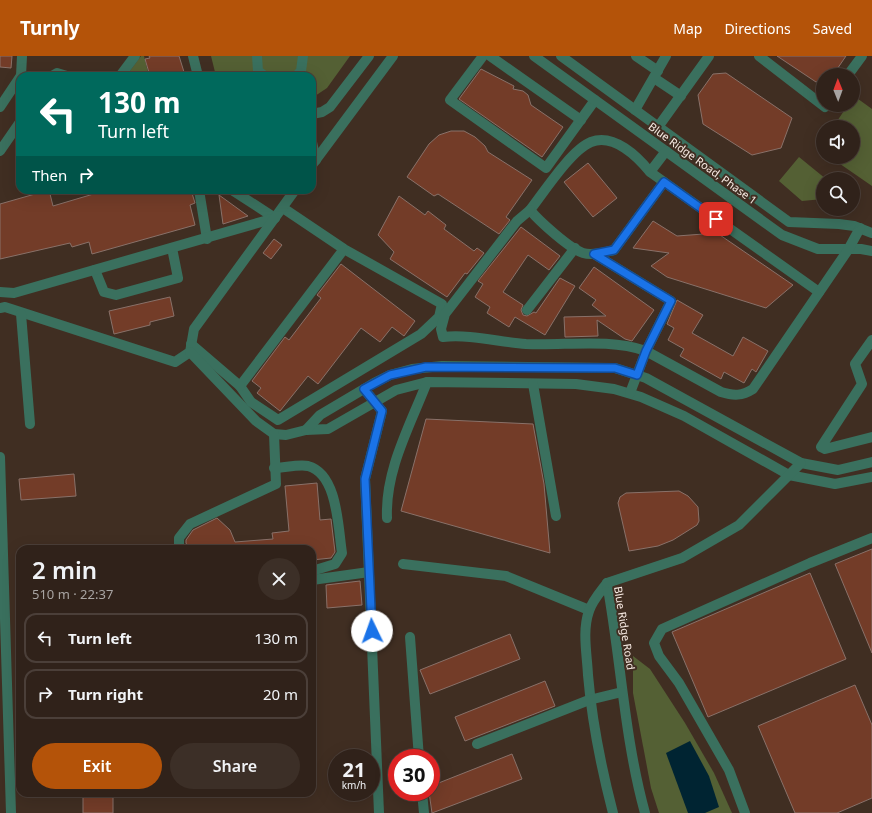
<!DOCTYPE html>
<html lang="en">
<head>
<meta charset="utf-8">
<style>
  :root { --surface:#30221a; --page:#3c2f27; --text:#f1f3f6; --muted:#a8a4a2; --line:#4b3f39; --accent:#b45309 }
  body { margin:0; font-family:"Noto Sans",sans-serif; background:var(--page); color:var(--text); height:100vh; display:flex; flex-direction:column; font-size:15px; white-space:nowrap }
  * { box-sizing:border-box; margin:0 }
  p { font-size:13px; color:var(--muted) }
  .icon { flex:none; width:22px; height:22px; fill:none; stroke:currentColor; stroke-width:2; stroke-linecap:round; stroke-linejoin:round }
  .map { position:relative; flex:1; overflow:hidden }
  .side { position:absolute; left:16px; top:489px; width:300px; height:252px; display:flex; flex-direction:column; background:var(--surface); border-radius:12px; box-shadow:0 4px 16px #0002,0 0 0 1px var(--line) }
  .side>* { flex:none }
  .hud { position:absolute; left:16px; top:16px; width:300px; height:122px; border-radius:12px; box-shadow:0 4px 16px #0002,0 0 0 1px var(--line); background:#00695c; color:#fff; overflow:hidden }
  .needle { width:26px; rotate:359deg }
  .buttons { position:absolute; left:816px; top:12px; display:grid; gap:8px }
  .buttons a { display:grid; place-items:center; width:44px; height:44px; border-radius:50%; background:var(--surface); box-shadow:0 4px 16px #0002,0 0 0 1px var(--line); font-size:20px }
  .speed { position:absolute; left:328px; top:693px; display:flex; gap:8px; font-size:20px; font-weight:700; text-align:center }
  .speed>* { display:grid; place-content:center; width:52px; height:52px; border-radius:50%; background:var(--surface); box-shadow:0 4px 16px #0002,0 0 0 1px var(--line); line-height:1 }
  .speed small { font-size:10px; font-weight:400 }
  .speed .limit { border:6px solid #d22; background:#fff; color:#111 }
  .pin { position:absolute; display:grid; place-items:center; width:34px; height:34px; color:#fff; margin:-17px; border-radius:8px; box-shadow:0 2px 6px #0006 }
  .me { position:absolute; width:44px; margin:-22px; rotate:357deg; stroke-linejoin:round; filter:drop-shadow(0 0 3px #0008) }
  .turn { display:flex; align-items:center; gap:14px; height:84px; padding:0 16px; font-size:18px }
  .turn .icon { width:52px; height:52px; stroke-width:2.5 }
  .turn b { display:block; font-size:28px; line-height:34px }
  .then { display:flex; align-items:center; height:38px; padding:0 16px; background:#0003; gap:8px; font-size:15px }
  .round { display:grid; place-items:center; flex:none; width:42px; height:42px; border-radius:21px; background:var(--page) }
  .headline { display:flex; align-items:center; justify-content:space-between; height:68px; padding:0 16px }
  h1 { font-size:24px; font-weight:600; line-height:30px }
  .cta { display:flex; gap:8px; margin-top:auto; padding:8px 16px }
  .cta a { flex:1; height:46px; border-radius:24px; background:var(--accent); color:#fff; font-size:16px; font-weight:600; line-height:46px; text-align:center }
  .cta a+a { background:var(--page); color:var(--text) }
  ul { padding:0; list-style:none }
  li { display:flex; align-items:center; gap:12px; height:50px; margin:0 8px 6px; padding:0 8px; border:2px solid var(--line); border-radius:12px }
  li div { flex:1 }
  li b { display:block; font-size:15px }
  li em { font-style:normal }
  header { display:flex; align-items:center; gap:24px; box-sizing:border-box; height:56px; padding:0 20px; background:var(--accent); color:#fff }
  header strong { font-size:19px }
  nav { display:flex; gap:22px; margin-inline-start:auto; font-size:14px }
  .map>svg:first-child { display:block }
</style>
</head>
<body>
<header>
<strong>Turnly</strong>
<nav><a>Map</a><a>Directions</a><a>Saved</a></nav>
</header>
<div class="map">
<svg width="872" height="757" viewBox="0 0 872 757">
  <rect width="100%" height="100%" fill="#402e22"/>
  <!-- green -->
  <g fill="#546034">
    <path d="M141 0H144L149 20H126Z"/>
    <path d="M211 0H350L327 32 312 42V20H216Z"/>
    <path d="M854 40 872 53V130L830 101H853V71H833L848 49H853Z"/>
    <path d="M799 101 826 123H823V143L802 145 779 125Z"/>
    <path d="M633 600 650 613 685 667 714 717 732 757H659L651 732 633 637Z"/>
  </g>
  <!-- water -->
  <path fill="#002432" d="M690 685 709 720 719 751 705 757H688L666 697Z"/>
  <!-- building -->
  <g fill="#733c28" stroke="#897169">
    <path d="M0 0H12L11 12 0 11Z"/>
    <path d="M149 0H179L184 16 181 17 182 20H150L145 3 150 2Z"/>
    <path d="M777 0H846L833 19H823V23L816 26Z"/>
    <path d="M481 13 514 30 513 33 523 35 528 39 531 49 563 71 542 101 459 43Z"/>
    <path d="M726 17 792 62 781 92 752 99 703 68 698 39 713 18Z"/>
    <path d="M451 75H464L475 81 485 90 488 96 532 124 506 161 510 164 499 178 438 138 434 140 407 121 429 88 439 79Z"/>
    <path d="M588 107 617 142 593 161 564 126Z"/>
    <path d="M49 134 53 150 107 134H191L195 147 190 149 195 169 92 198 89 186 72 191 70 187 0 203V148Z"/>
    <path d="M219 139 248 160 223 168Z"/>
    <path d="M399 140 425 159 428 155 446 169 444 173 474 195 477 192 484 197 467 218 465 217 447 241 390 203 394 196 378 179Z"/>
    <path d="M653 165 677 180 717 177 793 229 766 252 667 221 651 210 669 197 633 192Z"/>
    <path d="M521 171 560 200 549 214 528 199 503 236 523 249 521 254 523 259 527 260 534 256 536 257 560 222 575 230 545 279 515 261 509 271 487 257 490 251 475 241 483 228 478 225Z"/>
    <path d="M274 183 282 189 271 203 263 197Z"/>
    <path d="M341 208 415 265 404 280 392 271 380 286 361 272 318 328 308 320 280 355 257 337 261 332 252 325 285 281 289 284 321 242 317 239Z"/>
    <path d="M594 211 654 254 632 285 625 283 597 264 598 280 565 281 564 261 606 260 592 249 596 244 579 232Z"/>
    <path d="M170 241 174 260 150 266V269L114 278 109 255Z"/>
    <path d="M677 244 703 259 692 277 733 300 743 281 768 295 756 316 752 313 744 327 724 316 721 323 680 300 684 293 668 284 674 272 667 268Z"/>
    <path d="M426 363 533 368 544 428 550 497 401 455Z"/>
    <path d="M74 418 76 440 21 444 19 423Z"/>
    <path d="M317 427 320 464 331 463 335 496 331 502 312 504V493H189L186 487V484L193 474 217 462 230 474 235 486 273 483 272 477 289 475 285 430Z"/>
    <path d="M679 435 688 440 698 451 699 465 697 469 673 484 658 490 629 495 618 447 620 441 626 437Z"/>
    <path d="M872 493V597L835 508Z"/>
    <path d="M810 517 846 603 708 661 672 576Z"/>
    <path d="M360 525 362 549 327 552 326 529Z"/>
    <path d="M510 578 520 603 430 638 420 614Z"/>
    <path d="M545 625 555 650 465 685 455 661Z"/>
    <path d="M855 629 872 669V742L837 757H795L758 670Z"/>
    <path d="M512 698 522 723 432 757 429 736H431V730Z"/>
    <rect x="83" y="737" width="30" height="20"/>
  </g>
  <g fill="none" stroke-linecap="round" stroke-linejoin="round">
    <!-- minor -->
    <g stroke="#3a705e" stroke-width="10">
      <path d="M193 0 198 20"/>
      <path d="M257 0 258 15 265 20"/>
      <path d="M483 0 450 44 546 112 595 44"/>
      <path d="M490 0 581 64"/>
      <path d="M534 0 782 179 818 193H861L872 195"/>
      <path d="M561 0 789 166 839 168 854 170 872 177"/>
      <path d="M636 0 658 15"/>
      <path d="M759 0 825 51 827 49"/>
      <path d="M848 19 862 0"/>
      <path d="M21 20 22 0"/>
      <path d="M52 20 57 17 67 20"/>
      <path d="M120 20 135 0"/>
      <path d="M296 20 301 15 303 0"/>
      <path d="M654 22 681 40"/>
      <path d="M0 51 20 21"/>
      <path d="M635 54 666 0"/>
      <path d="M312 58 322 56 330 51 369 0"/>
      <path d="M658 71 709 0"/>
      <path d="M312 86 316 104"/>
      <path d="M0 95 20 66"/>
      <path d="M312 109 393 0"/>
      <path d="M650 116 819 236"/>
      <path d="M664 126 614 194C605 196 593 200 583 197 570 193 539 165 530 154 544 136 571 94 591 86 614 77 638 101 650 116L666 95"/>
      <path d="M199 134 207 183"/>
      <path d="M232 134 275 162"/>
      <path d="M283 152 344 193 442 248 439 261 421 278 278 364 251 346 240 330 344 193"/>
      <path d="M530 154 517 165 445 258 441 273 443 281C470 278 499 286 526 288 565 290 608 282 646 295L671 245 594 198"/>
      <path d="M95 214 104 236 116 239 178 222 172 192"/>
      <path d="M0 236 14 237 275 162"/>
      <path d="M0 252 5 251 175 306 190 296 194 273 295 134"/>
      <path d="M527 254 575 192"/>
      <path d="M21 258 30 368"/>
      <path d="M872 284 855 308 862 328 821 391 825 393 872 381"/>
      <path d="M191 288 240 330"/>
      <path d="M190 296 256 365 274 378 286 379 306 374 328 373 396 334 427 326 576 328 614 333 641 341 684 360 789 419 835 428 872 421"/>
      <path d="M533 328 556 460"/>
      <path d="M364 333 382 355 365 423 379 757"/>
      <path d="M630 337 646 295 721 336C734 340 742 340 753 333L848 194 860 172"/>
      <path d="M306 374 320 359 374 327 390 319 412 313 442 310 615 312 646 322 801 407 838 414 872 406"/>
      <path d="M0 401 11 757"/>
      <path d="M274 412C284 412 298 408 308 410 338 418 338 472 342 497L335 508 312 515"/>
      <path d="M387 462C385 414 410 370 427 326"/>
      <path d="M179 493V482L190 468 276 428 274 378"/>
      <path d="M403 508 506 520 589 554"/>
      <path d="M312 524 369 516"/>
      <path d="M607 527C601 535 592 545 589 555 582 575 587 598 588 619 592 666 601 711 613 757"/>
      <path d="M607 527C621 603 624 681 645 757"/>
      <path d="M607 527 682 502 739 469 801 407"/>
      <path d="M410 581 419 702"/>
      <path d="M477 688 589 644 622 636"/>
      <path d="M422 736 424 757"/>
      <path d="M745 757 729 714 679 627 659 600 654 587 662 573 810 507 872 482"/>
    </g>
  </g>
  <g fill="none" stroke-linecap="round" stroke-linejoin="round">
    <!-- route casing -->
    <g stroke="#114b97" stroke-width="10">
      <path id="route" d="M372 575 365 423 382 355 364 333 390 319 426 311 615 312 637 319 646 295 671 245 594 198 614 194 664 126 716 163"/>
    </g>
    <!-- route -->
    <use href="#route" stroke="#1a73e8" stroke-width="7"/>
  </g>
  <g text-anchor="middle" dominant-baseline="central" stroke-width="4" stroke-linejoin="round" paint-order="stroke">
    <!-- street labels -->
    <g font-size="11" fill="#f7eae3" stroke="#402e22">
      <text transform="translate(703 107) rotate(36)">Blue Ridge Road, Phase 1</text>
      <text transform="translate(625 572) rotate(81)">Blue Ridge Road</text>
    </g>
  </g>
</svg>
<div class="buttons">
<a><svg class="needle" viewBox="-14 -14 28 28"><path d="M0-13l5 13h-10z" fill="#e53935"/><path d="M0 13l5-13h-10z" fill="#a8a4a2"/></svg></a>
<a><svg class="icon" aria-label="sound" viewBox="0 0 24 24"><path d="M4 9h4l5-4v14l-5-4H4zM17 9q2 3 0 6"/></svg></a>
<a><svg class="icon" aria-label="search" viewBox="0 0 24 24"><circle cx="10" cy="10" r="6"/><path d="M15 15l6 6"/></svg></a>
</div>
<div class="speed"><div>21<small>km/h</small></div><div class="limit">30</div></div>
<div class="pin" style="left:716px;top:163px;background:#d93025"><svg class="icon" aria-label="arrive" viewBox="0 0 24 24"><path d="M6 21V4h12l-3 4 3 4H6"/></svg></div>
<svg class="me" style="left:372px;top:575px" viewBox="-20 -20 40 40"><circle r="19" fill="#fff"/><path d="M0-13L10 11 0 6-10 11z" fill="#1a73e8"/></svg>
<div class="hud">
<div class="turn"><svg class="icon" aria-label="left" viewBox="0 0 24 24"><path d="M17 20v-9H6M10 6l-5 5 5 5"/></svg><div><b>130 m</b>Turn left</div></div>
<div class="then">Then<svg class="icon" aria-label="right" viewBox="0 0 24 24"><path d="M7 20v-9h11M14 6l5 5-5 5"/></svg></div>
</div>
<section class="side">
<div class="headline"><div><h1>2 min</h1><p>510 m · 22:37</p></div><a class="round"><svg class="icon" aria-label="close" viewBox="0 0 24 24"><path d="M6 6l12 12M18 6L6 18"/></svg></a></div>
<ul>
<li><svg class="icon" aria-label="left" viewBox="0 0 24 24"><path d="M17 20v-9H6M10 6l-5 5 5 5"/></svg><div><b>Turn left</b></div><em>130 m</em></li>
<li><svg class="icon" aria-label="right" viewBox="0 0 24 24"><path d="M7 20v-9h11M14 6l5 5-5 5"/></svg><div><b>Turn right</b></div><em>20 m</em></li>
</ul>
<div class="cta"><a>Exit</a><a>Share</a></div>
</section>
</div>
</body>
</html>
